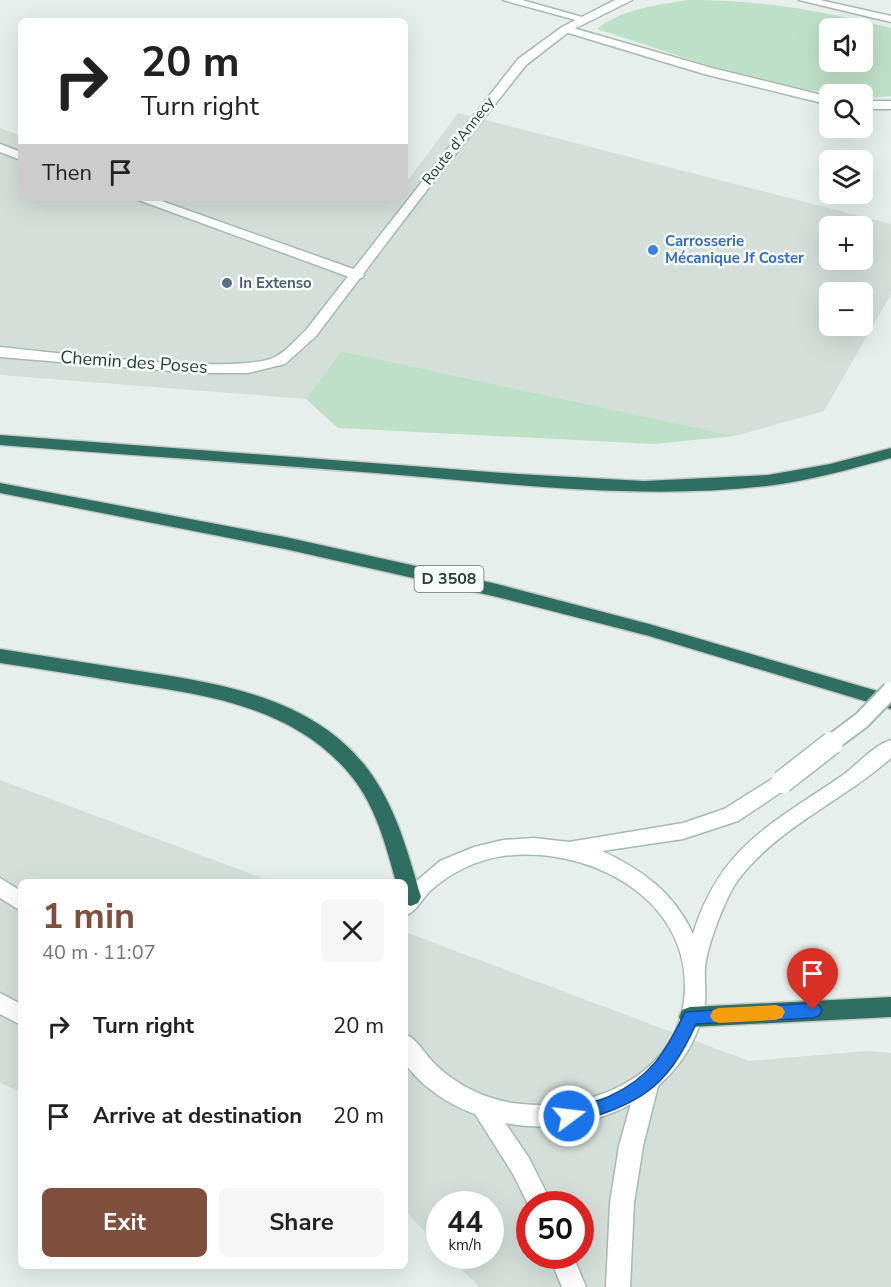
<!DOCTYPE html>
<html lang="en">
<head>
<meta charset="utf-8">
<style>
  :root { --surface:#fff; --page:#f6f6f6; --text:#222; --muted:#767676; --accent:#804e3d }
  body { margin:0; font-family:"Nunito Sans",sans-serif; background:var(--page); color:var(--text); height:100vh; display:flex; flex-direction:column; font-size:22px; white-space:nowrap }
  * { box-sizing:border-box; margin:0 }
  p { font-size:20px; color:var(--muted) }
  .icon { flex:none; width:33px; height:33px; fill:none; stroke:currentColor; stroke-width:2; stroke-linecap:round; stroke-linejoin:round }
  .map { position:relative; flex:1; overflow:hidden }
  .sheet { position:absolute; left:18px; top:879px; width:390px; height:390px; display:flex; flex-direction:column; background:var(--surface); border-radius:9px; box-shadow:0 6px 24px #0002 }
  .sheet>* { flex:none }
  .guide { position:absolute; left:18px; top:18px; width:390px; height:183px; border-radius:9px; box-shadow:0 6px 24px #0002; background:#fff; color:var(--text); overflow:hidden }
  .tools { position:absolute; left:819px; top:18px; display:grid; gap:12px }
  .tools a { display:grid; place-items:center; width:54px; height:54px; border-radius:9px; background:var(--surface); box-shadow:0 6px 24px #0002; font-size:30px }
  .speed { position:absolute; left:426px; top:1191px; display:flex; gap:12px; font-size:30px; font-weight:700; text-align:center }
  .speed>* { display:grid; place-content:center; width:78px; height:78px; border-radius:50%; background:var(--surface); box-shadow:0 6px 24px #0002; line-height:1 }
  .speed small { font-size:15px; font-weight:400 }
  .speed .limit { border:9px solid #d22; background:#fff; color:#111 }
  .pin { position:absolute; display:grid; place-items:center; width:51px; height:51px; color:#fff; margin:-62px -26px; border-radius:50% 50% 50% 0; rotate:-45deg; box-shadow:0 0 6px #0007 }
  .pin .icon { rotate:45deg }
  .me { position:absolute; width:66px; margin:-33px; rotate:75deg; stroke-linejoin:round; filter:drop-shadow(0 0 4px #0008) }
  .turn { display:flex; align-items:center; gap:21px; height:126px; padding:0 24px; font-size:27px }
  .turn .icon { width:78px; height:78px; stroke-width:2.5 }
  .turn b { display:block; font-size:42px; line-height:51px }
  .then { display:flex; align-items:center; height:57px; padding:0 24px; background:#0003; gap:12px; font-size:22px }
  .round { display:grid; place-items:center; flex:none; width:63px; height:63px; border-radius:9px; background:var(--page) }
  .overview { display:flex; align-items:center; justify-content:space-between; height:102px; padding:0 24px }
  h1 { font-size:36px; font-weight:700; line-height:45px; color:var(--accent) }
  .cta { display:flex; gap:12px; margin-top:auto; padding:12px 24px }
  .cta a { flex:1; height:69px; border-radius:9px; background:var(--accent); color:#fff; font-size:24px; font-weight:700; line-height:69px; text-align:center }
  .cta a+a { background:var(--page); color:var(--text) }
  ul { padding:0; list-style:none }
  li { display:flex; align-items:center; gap:18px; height:90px; padding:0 24px }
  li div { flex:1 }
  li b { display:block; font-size:22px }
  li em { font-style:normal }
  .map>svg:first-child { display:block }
</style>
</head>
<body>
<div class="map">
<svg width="891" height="1287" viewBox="0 0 891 1287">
  <rect width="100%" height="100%" fill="#e6efeb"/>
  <!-- built -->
  <g fill="#d4dfda" fill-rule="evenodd">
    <path d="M458 113 891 224V294L824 411 735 436 341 351 306 399 0 375V128L21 136V198H405V178L409 179ZM830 226H862V260H830ZM830 292H862V326H830Z"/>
    <path d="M0 780 273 882H21V1092L0 1083Z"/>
    <path d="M405 932 749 1061 867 1051 891 1053V1287H479L449 1256H490V1204H440L439 1246 405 1211ZM530 1204H580V1256H530Z"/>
  </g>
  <!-- green -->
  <g fill="#bfe0c8" fill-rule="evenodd">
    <path d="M687 0C763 0 818 10 891 28V96L867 98 862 94C775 94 680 55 597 29 624 8 655 6 687 0ZM830 28H862V62H830Z"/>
    <path d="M341 351 735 436 654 444 338 428 306 399Z"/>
  </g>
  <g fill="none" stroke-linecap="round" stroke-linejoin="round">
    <!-- lane casing -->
    <g stroke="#a8b8b2" stroke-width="3">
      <g id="lane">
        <path d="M503 0H522L589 19 583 22Z"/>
        <path d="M566 26 712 68 830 97V105L704 74 562 31 560 29Z"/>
        <rect x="862" y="101" width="29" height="8"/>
        <path d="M0 144 21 152V160L0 152Z"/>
        <path d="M133 198H153L362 272 364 275 362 278H352Z"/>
      </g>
    </g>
    <!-- street casing -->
    <g stroke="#a8b8b2" stroke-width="3">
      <g id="street">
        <path d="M615 0H632L570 31 526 65 420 199 316 336 285 364 248 373H196L0 357V347C51 352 238 376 275 357 286 352 297 338 306 330L518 59 562 27Z"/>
        <path d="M799 0H820L891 16V22Z"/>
        <path d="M648 1072 656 1075 659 1082 643 1146 634 1203 630 1287H606L610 1203 619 1146 637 1082 640 1075Z"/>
        <path d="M481 1095 489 1099 529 1158 552 1204H530V1208L513 1174 470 1106 473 1099Z"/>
        <path d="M549 1256H573L586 1287H562Z"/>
      </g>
    </g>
    <!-- secondary casing -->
    <g stroke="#a4bbb3" stroke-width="3">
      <g id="secondary">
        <path d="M891 740V758C843 801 778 827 738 880 725 898 707 946 705 968 704 982 707 995 704 1009 686 1091 605 1131 527 1126 483 1123 430 1100 405 1063V1034C417 1039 424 1053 433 1062 456 1086 489 1101 521 1104 595 1112 684 1072 685 987 686 894 584 845 503 856 476 860 450 873 430 891 422 899 416 912 405 916V891L440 861 474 847 503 840 534 838 569 842 683 823 724 809 775 777 782 774 789 777 792 782 789 787 738 821 683 839 602 851C643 870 674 893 693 934 720 846 773 823 843 775 858 764 874 745 891 740Z"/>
        <path d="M0 878 21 891V911L0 898Z"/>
        <path d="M0 993 21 1004V1025L0 1014Z"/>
      </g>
    </g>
    <!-- highway casing -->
    <g stroke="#c2cac8" stroke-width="3">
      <g id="highway">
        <path d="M0 435 518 474 644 481 768 475 830 464 891 448V458C850 469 810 481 767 486 637 501 505 483 375 473 250 463 125 455 0 445Z"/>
        <path d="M0 483 285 537 497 584 649 624 891 695V709L649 636 497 597 285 549 0 493Z"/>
        <path d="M0 649C42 656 84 662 126 669 211 682 310 694 367 768 396 806 408 853 421 897L418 903 411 906 405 904V882H396C386 846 376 807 352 777 297 708 209 695 127 683 84 676 42 669 0 663Z"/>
        <path d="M891 997V1017L690 1027 682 1024 679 1017 682 1010 690 1007Z"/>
      </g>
    </g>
    <!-- lane -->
    <use href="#lane" fill="#fff" fill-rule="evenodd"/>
    <!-- street -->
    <use href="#street" fill="#fff" fill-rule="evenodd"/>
    <!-- secondary -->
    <use href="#secondary" fill="#fff" fill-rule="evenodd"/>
    <!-- highway -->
    <use href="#highway" fill="#2f6f62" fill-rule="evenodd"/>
    <!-- secondary-bridge-far1 casing -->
    <g stroke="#a4bbb3" stroke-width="20" stroke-linecap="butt">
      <path id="secondary-bridge-far1" d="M830 744 862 720 891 690"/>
    </g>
    <!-- secondary-bridge casing -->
    <g stroke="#a4bbb3" stroke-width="25" stroke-linecap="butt">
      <path id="secondary-bridge" d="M782 782 832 743"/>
    </g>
    <!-- secondary-bridge-far1 -->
    <use href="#secondary-bridge-far1" stroke="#fff" stroke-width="16"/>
    <!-- secondary-bridge -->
    <use href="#secondary-bridge" stroke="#fff" stroke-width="22"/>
  </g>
  <!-- route -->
  <path fill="#1a73e8" stroke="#114b97" stroke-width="1.5" d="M813 1003 819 1005 822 1010 819 1016 813 1018 696 1024C666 1091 637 1105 569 1124L563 1121 561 1116 563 1110C578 1104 594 1103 608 1097 650 1078 666 1052 685 1012Z"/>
  <!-- slow -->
  <path fill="#f59e0b" d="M776 1005 782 1007 785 1012 782 1018 776 1020 719 1023 713 1021 710 1016 713 1010 719 1008Z"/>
  <!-- markers -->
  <circle fill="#3f7fe0" stroke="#f7fbf9" stroke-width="2" cx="653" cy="250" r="6"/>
  <circle fill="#5c6f8a" stroke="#f7fbf9" stroke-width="2" cx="227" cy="283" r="6"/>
  <g text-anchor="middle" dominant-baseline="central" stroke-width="5" stroke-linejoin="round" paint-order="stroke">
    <!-- far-street labels -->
    <g font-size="15" fill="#24423a" stroke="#f7fbf9">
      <text transform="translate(458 141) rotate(-52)">Route d'Annecy</text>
    </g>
    <!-- far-shop labels -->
    <g font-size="15" font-weight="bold" fill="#366cbe" stroke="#f7fbf9" text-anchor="start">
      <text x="665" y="241">Carrosserie<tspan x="665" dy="17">Mécanique Jf Coster</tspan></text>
    </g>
    <!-- far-service labels -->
    <g font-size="15" font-weight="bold" fill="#4e5e75" stroke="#f7fbf9" text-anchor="start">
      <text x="239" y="283">In Extenso</text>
    </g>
    <!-- shield labels -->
    <rect fill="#f7fbf9" stroke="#637a73" stroke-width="1.5" x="414.5" y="566" width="69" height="26" rx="4.5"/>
    <g font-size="16" font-weight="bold" fill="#24423a">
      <text x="449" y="579">D 3508</text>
    </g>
    <!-- street labels -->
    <g font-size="18" fill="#24423a" stroke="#f7fbf9">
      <text transform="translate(134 362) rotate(4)">Chemin des Poses</text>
    </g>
  </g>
</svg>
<div class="tools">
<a><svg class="icon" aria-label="sound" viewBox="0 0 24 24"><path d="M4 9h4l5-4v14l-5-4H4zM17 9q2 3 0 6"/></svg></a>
<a><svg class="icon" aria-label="search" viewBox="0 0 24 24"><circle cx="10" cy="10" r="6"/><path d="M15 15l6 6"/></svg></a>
<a><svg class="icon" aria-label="layers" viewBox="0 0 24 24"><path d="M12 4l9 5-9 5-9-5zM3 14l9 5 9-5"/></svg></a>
<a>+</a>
<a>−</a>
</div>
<div class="speed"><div>44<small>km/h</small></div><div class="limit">50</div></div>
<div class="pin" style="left:813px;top:1010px;background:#d93025"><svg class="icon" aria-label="arrive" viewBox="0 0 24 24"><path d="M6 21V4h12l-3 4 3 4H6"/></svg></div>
<svg class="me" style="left:569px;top:1116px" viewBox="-20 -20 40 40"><circle r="17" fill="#1a73e8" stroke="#fff" stroke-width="3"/><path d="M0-11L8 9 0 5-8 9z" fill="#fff"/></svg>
<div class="guide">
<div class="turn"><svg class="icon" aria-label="right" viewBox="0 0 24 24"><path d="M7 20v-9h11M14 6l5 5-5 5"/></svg><div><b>20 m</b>Turn right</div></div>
<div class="then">Then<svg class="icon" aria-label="arrive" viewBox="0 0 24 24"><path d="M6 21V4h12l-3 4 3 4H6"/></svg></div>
</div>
<section class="sheet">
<div class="overview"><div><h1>1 min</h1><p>40 m · 11:07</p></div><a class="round"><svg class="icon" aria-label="close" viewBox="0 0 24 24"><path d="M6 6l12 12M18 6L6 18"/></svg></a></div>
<ul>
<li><svg class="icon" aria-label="right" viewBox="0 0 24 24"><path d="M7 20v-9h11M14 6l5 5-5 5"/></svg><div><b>Turn right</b></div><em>20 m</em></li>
<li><svg class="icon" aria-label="arrive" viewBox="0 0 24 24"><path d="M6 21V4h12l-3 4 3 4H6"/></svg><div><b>Arrive at destination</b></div><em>20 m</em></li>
</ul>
<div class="cta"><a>Exit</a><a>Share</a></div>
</section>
</div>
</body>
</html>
